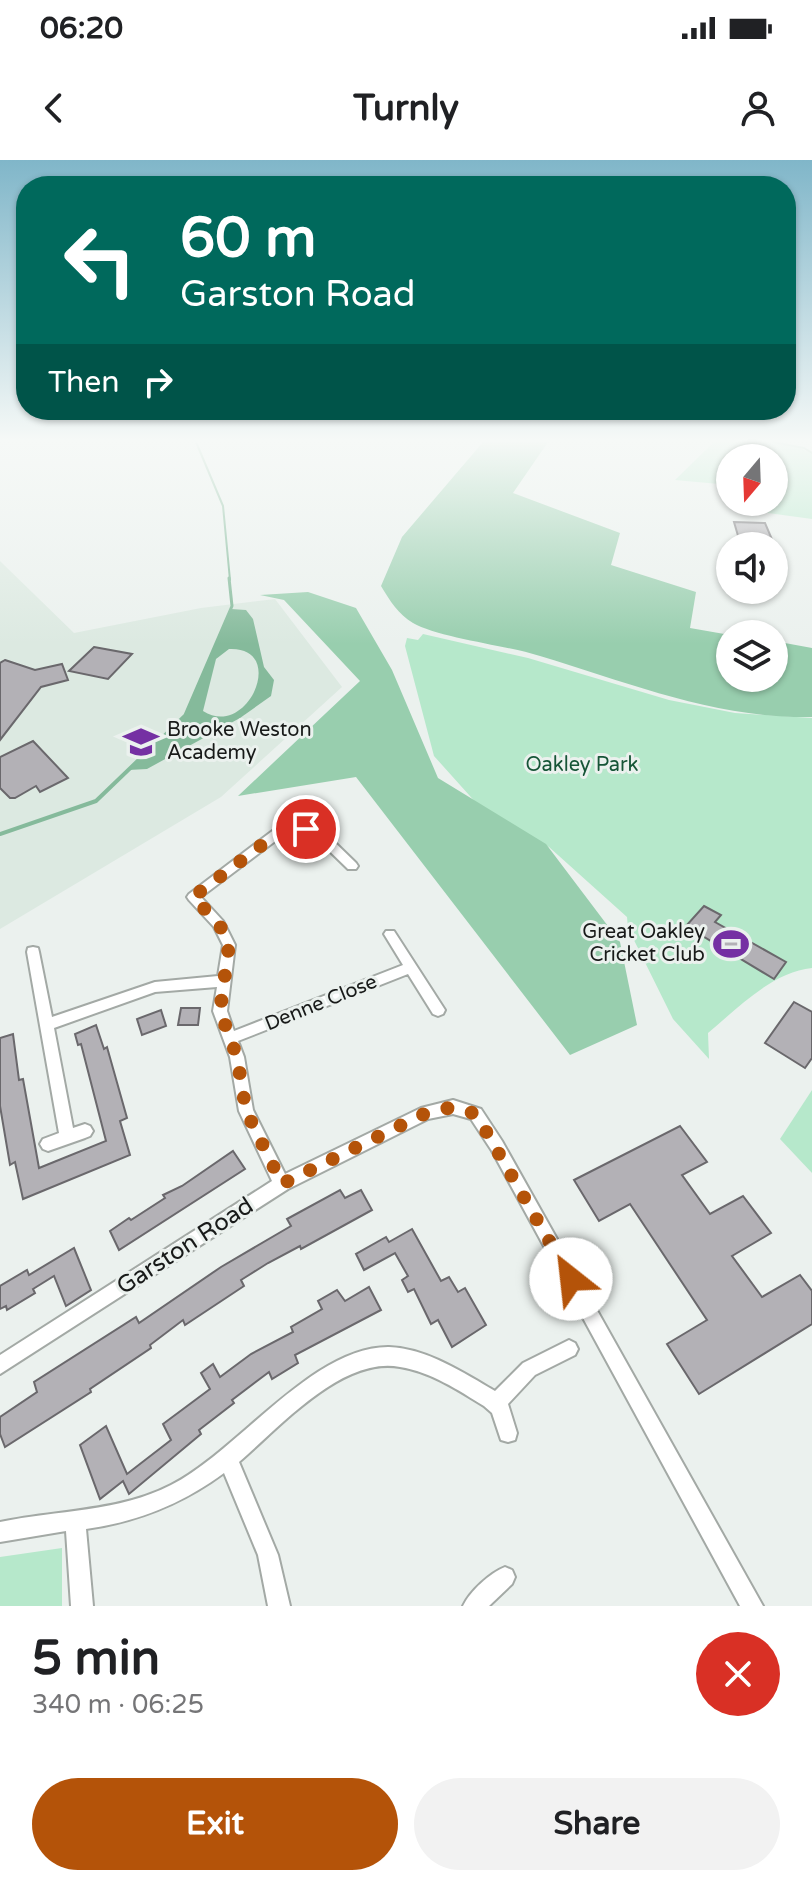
<!DOCTYPE html>
<html lang="en">
<head>
<meta charset="utf-8">
<style>
  :root { --surface:#fff; --page:#f2f2f2; --text:#202124; --muted:#757577; --accent:#b45309 }
  body { margin:0; font-family:"Varela Round",sans-serif; background:var(--page); color:var(--text); height:100vh; display:flex; flex-direction:column; font-size:30px; white-space:nowrap }
  * { box-sizing:border-box; margin:0 }
  p { font-size:26px; color:var(--muted) }
  .icon { flex:none; width:44px; height:44px; fill:none; stroke:currentColor; stroke-width:2; stroke-linecap:round; stroke-linejoin:round }
  .map { position:relative; height:1446px; overflow:hidden }
  .drawer { display:flex; flex-direction:column; background:var(--surface); flex:1 }
  .drawer>* { flex:none }
  .guide { position:absolute; left:16px; top:16px; width:780px; height:244px; border-radius:32px; box-shadow:0 2px 6px #0004; background:#00695c; color:#fff; overflow:hidden }
  .needle { width:52px; rotate:199deg }
  .buttons { position:absolute; left:716px; top:284px; display:grid; gap:16px }
  .buttons a { display:grid; place-items:center; width:72px; height:72px; border-radius:50%; background:var(--surface); box-shadow:0 2px 6px #0004; font-size:40px }
  .pin { position:absolute; display:grid; place-items:center; width:68px; height:68px; color:#fff; margin:-34px; border:4px solid #fff; border-radius:50%; box-shadow:0 2px 8px #0007 }
  .me { position:absolute; width:88px; margin:-44px; rotate:331deg; stroke-linejoin:round; filter:drop-shadow(0 0 6px #0008) }
  .turn { display:flex; align-items:center; gap:28px; height:168px; padding:0 32px; font-size:36px }
  .turn .icon { width:104px; height:104px; stroke-width:2.5 }
  .turn b { display:block; font-size:56px; line-height:68px }
  .then { display:flex; align-items:center; height:76px; padding:0 32px; background:#0003; gap:16px; font-size:30px }
  .round { display:grid; place-items:center; flex:none; width:84px; height:84px; border-radius:42px; background:var(--page) }
  .overview { display:flex; align-items:center; justify-content:space-between; height:136px; padding:0 32px }
  h1 { font-size:48px; font-weight:700; line-height:60px }
  .primary-button { display:flex; gap:16px; margin-top:auto; padding:16px 32px }
  .primary-button a { flex:1; height:92px; border-radius:48px; background:var(--accent); color:#fff; font-size:32px; font-weight:700; line-height:92px; text-align:center }
  .primary-button a+a { background:var(--page); color:var(--text) }
  .status { display:flex; justify-content:space-between; align-items:center; height:56px; padding:0 40px; background:var(--surface); direction:ltr }
  .status svg { height:22px; fill:currentColor }
  header { display:flex; justify-content:space-between; align-items:center; height:104px; padding:0 32px; background:var(--surface); font-size:36px; font-weight:700 }
  .map>svg:first-child { display:block }
</style>
</head>
<body>
<div class="status"><b>06:20</b><svg viewBox="0 0 49 12"><path d="M0 12V9h3v3zM5 12V6h3v6zM10 12V3h3v9zM15 12V0h3v12zM26 1h20v11H26zM47 4h2v5h-2z"/></svg></div>
<header><svg class="icon" aria-label="back" viewBox="0 0 24 24"><path d="M15 5l-7 7 7 7"/></svg>Turnly<svg class="icon" aria-label="person" viewBox="0 0 24 24"><circle cx="12" cy="8" r="4"/><path d="M4 21q1-7 8-7t8 7"/></svg></header>
<div class="map">
<svg width="812" height="1446" viewBox="0 0 812 1446">
  <rect width="100%" height="100%" fill="#ebf1ee"/>
  <!-- built -->
  <path fill="#dce9e1" d="M0 401 74 473 201 448 275 439 342 527 221 637 0 769Z"/>
  <!-- green -->
  <g fill="#b6e8cb">
    <path d="M714 282C744 282 786 278 812 294V359L768 353 762 342H774V298H730V325L675 320Z"/>
    <path d="M423 474 528 498 669 540 735 553 812 558V808C772 812 738 848 708 873L709 899 673 859 628 768 627 757 549 687 478 645 434 596 405 486 407 478 418 480Z"/>
    <path d="M812 930V1013L780 979Z"/>
    <path d="M62 1388V1446H0V1397Z"/>
  </g>
  <!-- forest -->
  <g fill="#98ceae">
    <path d="M483 282H548L513 333 620 373 611 405 696 432 690 468 730 475V518H774V481L812 488V557C711 559 621 519 526 492 498 485 435 476 413 463 398 454 390 441 381 426L402 377Z"/>
    <path d="M308 432 356 448 392 510 438 618 546 684 620 782 637 865 570 895 356 617 238 636 360 521 284 440 260 435Z"/>
  </g>
  <!-- water -->
  <path fill="#85ba9b" fill-rule="evenodd" d="M231 449 246 450 253 459 264 507 274 520 271 536 240 558 147 609 128 610 185 555ZM229 489C288 486 248 580 203 551L216 499Z"/>
  <g fill="none" stroke-linecap="round" stroke-linejoin="round">
    <!-- stream-far2 -->
    <g stroke="#85ba9b" stroke-width="2">
      <path d="M196 282 223 346 230 420"/>
      <path d="M773 282 804 288 812 293"/>
    </g>
    <!-- stream-far1 -->
    <path stroke="#85ba9b" stroke-width="3" d="M145 594 185 555 232 446 229 418"/>
    <!-- stream -->
    <path stroke="#85ba9b" stroke-width="4" d="M0 674 96 641 147 592"/>
  </g>
  <!-- building -->
  <g fill="#b3b1b6" stroke="#6a686c" stroke-width="2">
    <path d="M734 362 765 363 774 384 741 386Z"/>
    <path d="M94 487 132 494 108 519 69 511Z"/>
    <path d="M5 500 35 510 62 504 68 520 41 527 0 580V503Z"/>
    <path d="M33 581 68 618 40 632 36 626 15 638H10L0 628V597Z"/>
    <path d="M704 746 721 755 715 762 786 802 774 819 686 766Z"/>
    <path d="M794 842 812 852V898L805 908 765 883Z"/>
    <path d="M181 848H200L198 865H178Z"/>
    <path d="M161 850 166 866 142 875 137 859Z"/>
    <path d="M96 865 104 889 107 887 127 958 120 961 130 995 23 1039 15 1002 10 1005 0 946V878L13 874 19 920 23 919 39 1008 106 981 81 884 78 885 75 874Z"/>
    <path d="M680 966 707 1002 682 1015 710 1054 743 1036 771 1073 732 1096 762 1137 800 1115 812 1131V1164L699 1234 667 1184 707 1160 630 1044 599 1061 574 1020Z"/>
    <path d="M233 991 245 1009 119 1090 110 1071 129 1058 131 1060 165 1038 163 1035 182 1026Z"/>
    <path d="M340 1030 345 1038 361 1030 372 1050 301 1089 300 1086 268 1103 241 1120 244 1126 185 1165 183 1160 150 1185 151 1188 90 1229 91 1232 5 1287 0 1274V1257L37 1232 34 1222 136 1157 139 1163 221 1107 291 1066 287 1059Z"/>
    <path d="M412 1069 441 1121 449 1117 458 1132 465 1128 486 1165 452 1187 438 1160 431 1164 414 1129 408 1132 402 1120 408 1116 395 1093 364 1110 356 1094 386 1077 389 1082Z"/>
    <path d="M74 1088 91 1130 66 1146 54 1116 33 1129 35 1133 7 1150 6 1146 0 1149V1126L27 1110 29 1115Z"/>
    <path d="M369 1127 381 1150 295 1195 298 1203 272 1219 269 1212 232 1240 234 1243 199 1270 201 1274 129 1334 123 1321 100 1339 80 1285 106 1266 127 1314 171 1280 163 1264 210 1229 201 1213 213 1204 220 1217 251 1194 293 1172 291 1167 322 1149 318 1141 337 1130 345 1141Z"/>
  </g>
  <g fill="none" stroke-linecap="round" stroke-linejoin="round">
    <!-- street casing -->
    <g stroke="#a3a9a5" stroke-width="4">
      <g id="street">
        <path d="M306 665 322 670 356 703 358 706 356 709H348L314 676 306 673 282 676 201 737 223 761 235 785 227 851 234 871 403 805 384 774 386 771H394L445 850 443 854 438 856 433 854 408 814 238 881 244 897 253 950 285 1014 421 948 453 940 481 949 502 981 763 1446H740L492 991 471 959 453 954 428 959 288 1029 0 1214V1195L272 1021 239 951 230 897 213 851 217 827 155 832 54 868 73 968 85 964 90 966 93 971 90 976 85 978 48 991 43 989 40 984 43 979 59 973 27 792 28 788 33 787 38 788 39 792 52 857 155 822 218 816 223 785 214 767 189 740 187 737 189 734 275 669Z"/>
        <path d="M569 1180 575 1183 578 1189 575 1195 535 1215 508 1244 517 1273 515 1280 508 1282 501 1280 492 1253 484 1246C458 1230 431 1212 400 1207 342 1196 280 1267 239 1302L278 1395 290 1446H268L258 1395 224 1313C182 1344 137 1362 86 1369L93 1446H71L66 1371 0 1382V1362C57 1350 119 1352 171 1325 238 1291 313 1186 389 1187 426 1188 464 1213 495 1231L523 1203Z"/>
        <path d="M505 1407 512 1410 515 1417 512 1424 489 1446H463C470 1431 490 1413 505 1407Z"/>
      </g>
    </g>
    <!-- street -->
    <use href="#street" fill="#fff" fill-rule="evenodd"/>
  </g>
  <!-- sky -->
  <linearGradient id="sky" x2="0" y2="1"><stop stop-color="#80b6c9"/><stop offset="0.58" stop-color="#f6f9f7"/><stop offset="1" stop-color="#f6f9f7" stop-opacity="0"/></linearGradient>
  <rect width="812" height="484" fill="url(#sky)"/>
  <g fill="none" stroke-linecap="round" stroke-linejoin="round">
    <!-- route -->
    <path stroke="#b45309" stroke-width="14" stroke-dasharray="0 25.2" d="M306 669 279 672 193 737 219 764 229 785 220 851 237 897 246 951 282 1024 426 953 453 947 476 954 571 1119"/>
  </g>
  <!-- icons -->
  <defs>
    <g id="school-bare" transform="scale(2.76)"><path d="M0-5L7-2L0 1L-7-2ZM-4 1L0 2.5L4 1V4Q0 6-4 4Z" fill="#7530a3" stroke="#ebf1ee" stroke-width="2.5" paint-order="stroke"/></g>
    <g id="stadium-bare" transform="scale(2.76)"><path d="M0-5a6.5 5 0 1 0 0 10a6.5 5 0 1 0 0-10ZM-3.5-1.8h7v3.6h-7Z" fill="#7530a3" stroke="#ebf1ee" stroke-width="2.5" paint-order="stroke"/></g>
  </defs>
  <g fill-rule="evenodd">
    <use href="#school-bare" x="141" y="582"/>
    <use href="#stadium-bare" x="731" y="784"/>
  </g>
  <g text-anchor="middle" dominant-baseline="central" stroke-width="6" stroke-linejoin="round" paint-order="stroke">
    <!-- poi labels -->
    <g font-size="20" fill="#181a19" stroke="#ebf1ee" text-anchor="start">
      <text x="167" y="570">Brooke Weston<tspan x="167" dy="23">Academy</tspan></text>
      <text x="705" y="772" text-anchor="end">Great Oakley<tspan x="705" dy="23">Cricket Club</tspan></text>
    </g>
    <!-- park labels -->
    <g font-size="20" fill="#165537" stroke="#ebf1ee">
      <text x="582" y="605">Oakley Park</text>
    </g>
    <!-- street labels -->
    <g font-size="20" fill="#181a19" stroke="#ebf1ee">
      <text transform="translate(321 843) rotate(-22)">Denne Close</text>
    </g>
    <!-- near-street labels -->
    <g font-size="24" fill="#181a19" stroke="#ebf1ee">
      <text transform="translate(185 1086) rotate(-33)">Garston Road</text>
    </g>
  </g>
</svg>
<div class="buttons">
<a><svg class="needle" viewBox="-14 -14 28 28"><path d="M0-13l5 13h-10z" fill="#e53935"/><path d="M0 13l5-13h-10z" fill="#757577"/></svg></a>
<a><svg class="icon" aria-label="sound" viewBox="0 0 24 24"><path d="M4 9h4l5-4v14l-5-4H4zM17 9q2 3 0 6"/></svg></a>
<a><svg class="icon" aria-label="layers" viewBox="0 0 24 24"><path d="M12 4l9 5-9 5-9-5zM3 14l9 5 9-5"/></svg></a>
</div>
<div class="pin" style="left:306px;top:669px;background:#d93025"><svg class="icon" aria-label="arrive" viewBox="0 0 24 24"><path d="M6 21V4h12l-3 4 3 4H6"/></svg></div>
<svg class="me" style="left:571px;top:1119px" viewBox="-20 -20 40 40"><circle r="19" fill="#fff"/><path d="M0-13L10 11 0 6-10 11z" fill="#b45309"/></svg>
<div class="guide">
<div class="turn"><svg class="icon" aria-label="left" viewBox="0 0 24 24"><path d="M17 20v-9H6M10 6l-5 5 5 5"/></svg><div><b>60 m</b>Garston Road</div></div>
<div class="then">Then<svg class="icon" aria-label="right" viewBox="0 0 24 24"><path d="M7 20v-9h11M14 6l5 5-5 5"/></svg></div>
</div>
</div>
<section class="drawer">
<div class="overview"><div><h1>5 min</h1><p>340 m · 06:25</p></div><a class="round" style="background:#d93025;color:#fff"><svg class="icon" aria-label="close" viewBox="0 0 24 24"><path d="M6 6l12 12M18 6L6 18"/></svg></a></div>
<div class="primary-button"><a>Exit</a><a>Share</a></div>
</section>
</body>
</html>
